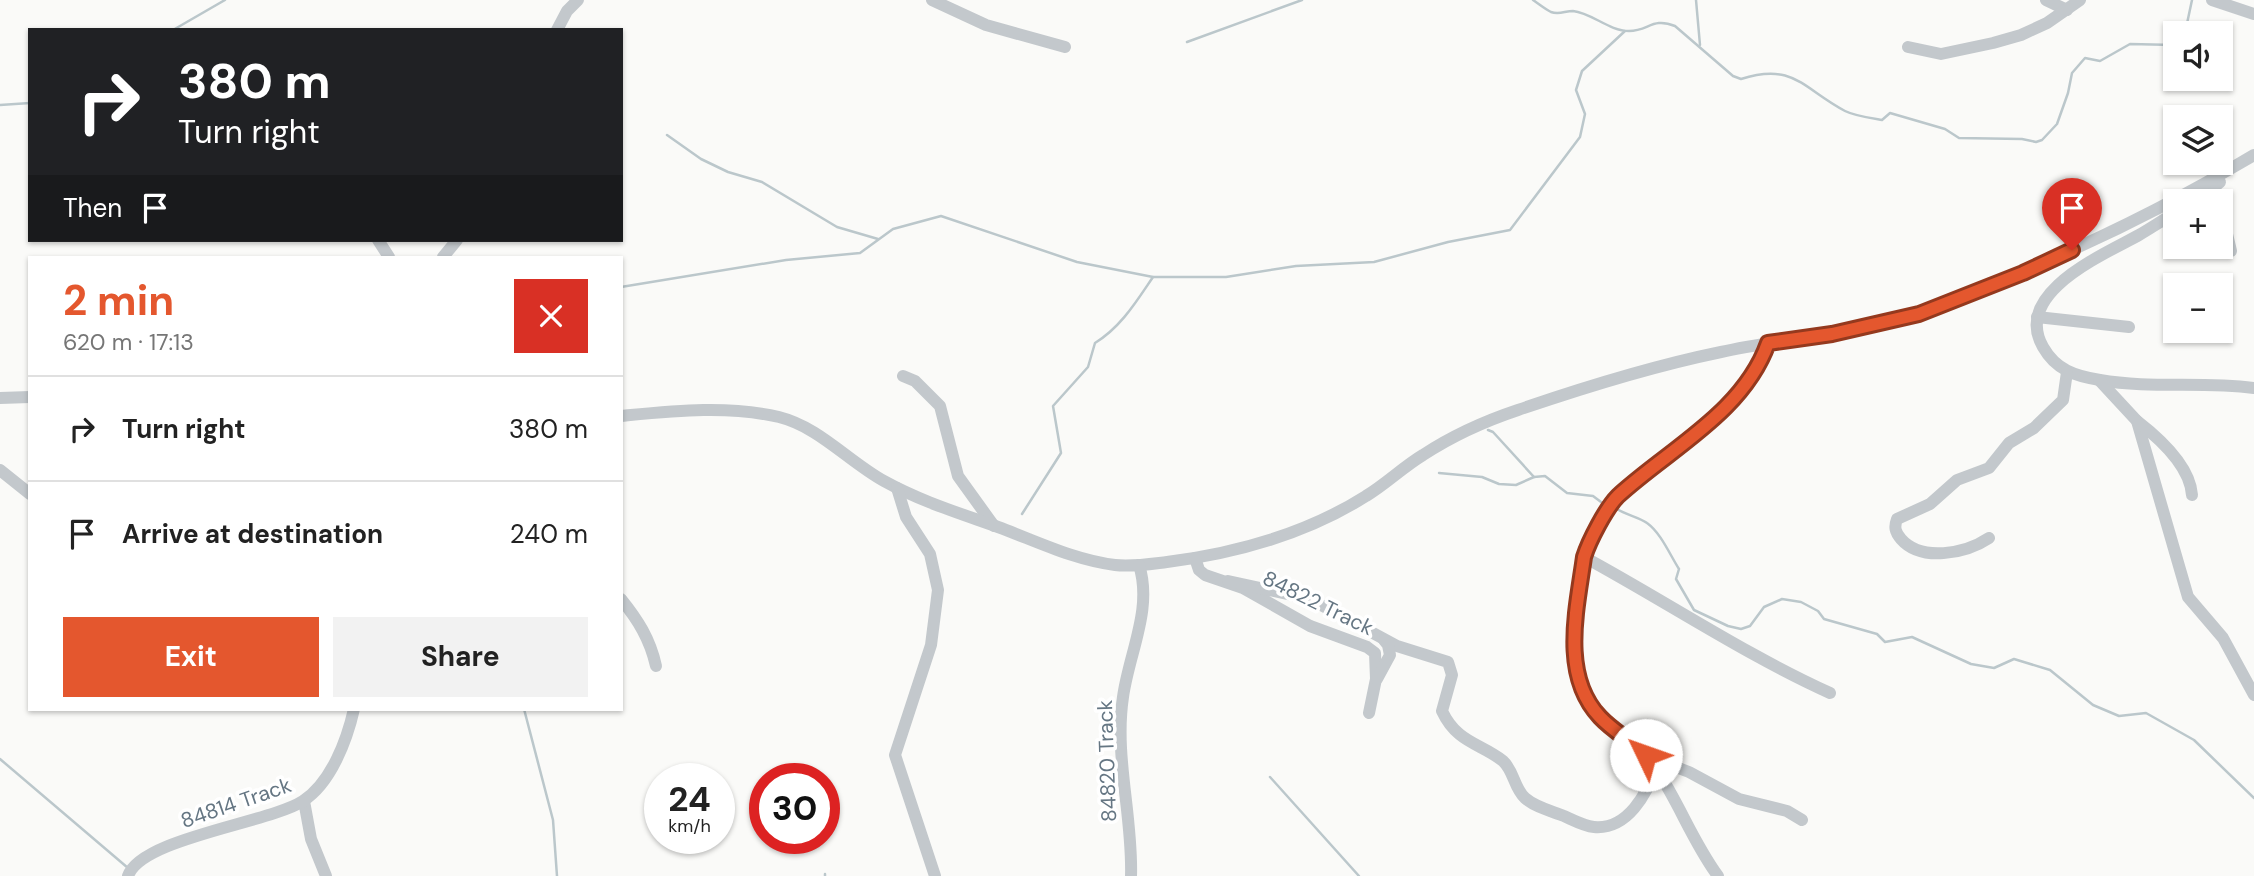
<!DOCTYPE html>
<html lang="en">
<head>
<meta charset="utf-8">
<style>
  :root { --surface:#fff; --page:#f2f2f2; --text:#222; --muted:#767676; --line:#e0e0e0; --accent:#e4572e }
  body { margin:0; font-family:"DM Sans",sans-serif; background:var(--page); color:var(--text); height:100vh; display:flex; flex-direction:column; font-size:26px; white-space:nowrap }
  * { box-sizing:border-box; margin:0 }
  p { font-size:23px; color:var(--muted) }
  .icon { flex:none; width:38px; height:38px; fill:none; stroke:currentColor; stroke-width:2; stroke-linecap:round; stroke-linejoin:round }
  .map { position:relative; flex:1; overflow:hidden }
  .details { position:absolute; left:28px; top:256px; width:595px; height:455px; display:flex; flex-direction:column; background:var(--surface); border-radius:0px; box-shadow:0 2px 5px #0004 }
  .details>* { flex:none }
  .banner { position:absolute; left:28px; top:28px; width:595px; height:214px; border-radius:0px; box-shadow:0 2px 5px #0004; background:#202124; color:#fff; overflow:hidden }
  .controls { position:absolute; left:2163px; top:21px; display:grid; gap:14px }
  .controls a { display:grid; place-items:center; width:70px; height:70px; border-radius:0px; background:var(--surface); box-shadow:0 2px 5px #0004; font-size:35px }
  .speed { position:absolute; left:644px; top:763px; display:flex; gap:14px; font-size:35px; font-weight:700; text-align:center }
  .speed>* { display:grid; place-content:center; width:91px; height:91px; border-radius:50%; background:var(--surface); box-shadow:0 2px 5px #0004; line-height:1 }
  .speed small { font-size:18px; font-weight:400 }
  .speed .limit { border:10px solid #d22; background:#fff; color:#111 }
  .pin { position:absolute; display:grid; place-items:center; width:60px; height:60px; color:#fff; margin:-72px -30px; border-radius:50% 50% 50% 0; rotate:-45deg; box-shadow:0 0 7px #0007 }
  .pin .icon { rotate:45deg }
  .me { position:absolute; width:77px; margin:-38px; rotate:312deg; stroke-linejoin:round; filter:drop-shadow(0 0 5px #0008) }
  .turn { display:flex; align-items:center; gap:24px; height:147px; padding:0 35px; font-size:32px }
  .turn .icon { width:91px; height:91px; stroke-width:2.5 }
  .turn b { display:block; font-size:49px; line-height:60px }
  .then { display:flex; align-items:center; height:66px; padding:0 35px; background:#0003; gap:14px; font-size:26px }
  .round { display:grid; place-items:center; flex:none; width:74px; height:74px; border-radius:0px; background:var(--page) }
  .head { display:flex; align-items:center; justify-content:space-between; height:119px; padding:0 35px }
  h1 { font-size:42px; font-weight:700; line-height:52px; color:var(--accent) }
  .primary-button { display:flex; gap:14px; margin-top:auto; padding:14px 35px }
  .primary-button a { flex:1; height:80px; border-radius:0px; background:var(--accent); color:#fff; font-size:28px; font-weight:700; line-height:80px; text-align:center }
  .primary-button a+a { background:var(--page); color:var(--text) }
  ul { padding:0; list-style:none }
  li { display:flex; align-items:center; gap:21px; height:105px; padding:0 35px; border-top:2px solid var(--line) }
  li div { flex:1 }
  li b { display:block; font-size:26px }
  li em { font-style:normal }
  .map>svg:first-child { display:block }
</style>
</head>
<body>
<div class="map">
<svg width="2254" height="876" viewBox="0 0 2254 876">
  <rect width="100%" height="100%" fill="#fafaf8"/>
  <g fill="none" stroke-linecap="round" stroke-linejoin="round">
    <!-- stream -->
    <g stroke="#bbc7cb" stroke-width="2.5">
      <path d="M1533 0C1539 4 1545 9 1551 12 1559 15 1565 11 1573 11 1592 13 1609 31 1629 31 1649 31 1652 17 1675 26L1733 76 1741 79C1794 62 1803 89 1845 111 1855 116 1870 118 1882 120L1890 113 1945 129 1959 138 2022 139 2036 142 2042 140 2057 124 2068 93 2072 73 2085 58 2100 61 2130 44 2175 45"/>
      <path d="M1696 0 1700 45"/>
      <path d="M173 30 225 0"/>
      <path d="M2185 33 2192 0"/>
      <path d="M1187 42 1302 0"/>
      <path d="M0 105 30 103"/>
      <path d="M667 135 701 159 728 172 762 182 837 227 878 239"/>
      <path d="M621 287 786 260 860 253 893 229 941 216 1077 262 1153 277H1226L1296 266 1374 262 1448 242 1510 230 1580 137 1585 114 1576 90 1582 71 1625 31"/>
      <path d="M1488 430 1493 432 1534 477 1545 476 1567 493 1593 496 1605 505"/>
      <path d="M1439 473 1482 477 1499 484 1516 485 1534 477"/>
      <path d="M1617 509C1626 515 1639 517 1647 523 1661 533 1670 555 1679 569L1676 579 1694 610 1728 626 1741 629 1750 626 1764 607 1782 599 1801 602 1818 611 1824 619 1877 634 1885 642 1912 637 1971 664 1994 668 2014 659 2050 670 2093 705 2119 716 2146 713 2194 740 2254 798"/>
      <path d="M1022 514 1061 453 1053 406 1088 367 1095 343C1121 327 1136 302 1153 277"/>
      <path d="M524 709 553 820 557 876"/>
      <path d="M0 759 128 868"/>
      <path d="M1270 777 1359 876"/>
      <path d="M825 874V876"/>
    </g>
    <!-- minor -->
    <g stroke="#c3c8cc" stroke-width="12">
      <path d="M932 0 986 25 1065 47"/>
      <path d="M2046 0 2067 10"/>
      <path d="M2212 0 2254 14"/>
      <path d="M557 30 567 11 578 0"/>
      <path d="M1908 47 1941 54 1993 43 2021 35 2047 23 2080 0"/>
      <path d="M2197 201 2220 182"/>
      <path d="M2221 209 2231 251"/>
      <path d="M2175 213C2163 220 2151 228 2139 235 2103 255 2012 293 2043 347 2056 370 2075 376 2100 380 2151 389 2202 381 2254 388"/>
      <path d="M378 240 389 257"/>
      <path d="M443 257 457 240"/>
      <path d="M2037 317 2129 327"/>
      <path d="M903 376 915 381 940 406 958 476 994 526"/>
      <path d="M2099 380 2137 421 2188 597 2223 638 2254 695"/>
      <path d="M0 398 30 397"/>
      <path d="M621 416C673 411 727 405 779 417 819 427 848 461 884 481 920 501 959 513 998 527 1036 541 1074 560 1115 565 1132 567 1150 564 1167 562 1237 553 1306 534 1366 496 1386 484 1403 467 1423 455 1452 436 1485 421 1518 410 1585 387 1653 366 1721 352 1787 337 1857 336 1920 314 1942 306 1964 296 1985 287 2078 250 2169 206 2254 155"/>
      <path d="M2137 421C2159 438 2190 466 2192 495"/>
      <path d="M0 470 30 494"/>
      <path d="M897 488 906 517 930 554 938 590 931 645 895 755 935 876"/>
      <path d="M1989 538C1965 554 1921 562 1901 539 1895 532 1894 527 1897 519L1930 504 1957 480 1989 468 2009 443 2034 428 2063 400 2067 372"/>
      <path d="M1584 557C1667 602 1744 654 1830 693"/>
      <path d="M1195 558 1199 570 1205 575 1243 588 1310 626 1367 647 1375 653 1376 679 1369 713"/>
      <path d="M1228 581 1310 599 1397 646 1448 662 1452 675 1442 711C1457 743 1480 743 1503 761 1514 771 1514 788 1525 798 1535 807 1551 811 1564 816 1573 820 1584 826 1594 827 1628 830 1647 793 1656 768"/>
      <path d="M621 599C638 620 650 639 656 666"/>
      <path d="M1377 679 1390 655 1388 645 1384 640"/>
      <path d="M1646 756 1689 772 1739 799 1787 811 1802 820"/>
      <path d="M304 801 311 839 326 876"/>
      <path d="M128 876C141 838 269 823 303 801 331 783 347 740 354 709"/>
      <path d="M1131 876C1133 817 1114 756 1123 697 1129 653 1153 609 1139 565"/>
      <path d="M1718 876C1693 842 1680 805 1657 770 1641 744 1610 732 1592 708 1581 692 1573 661 1572 642 1572 626 1578 610 1580 595 1581 579 1581 562 1587 547 1596 524 1614 499 1634 484 1682 447 1747 403 1768 343"/>
    </g>
  </g>
  <g fill="none" stroke-linecap="round" stroke-linejoin="round">
    <!-- route casing -->
    <g stroke="#94391e" stroke-width="18">
      <path id="route" d="M1646 755C1632 741 1614 732 1600 717 1560 675 1577 608 1584 557 1589 541 1606 508 1618 496 1669 449 1743 413 1768 343L1832 334 1919 314 2023 273 2072 250"/>
    </g>
    <!-- route -->
    <use href="#route" stroke="#e4572e" stroke-width="12"/>
  </g>
  <g text-anchor="middle" dominant-baseline="central" stroke-width="7" stroke-linejoin="round" paint-order="stroke">
    <!-- street labels -->
    <g font-size="21" fill="#657683" stroke="#fff">
      <text transform="translate(1318 603) rotate(26)">84822 Track</text>
      <text transform="translate(1107 761) rotate(-92)">84820 Track</text>
      <text transform="translate(236 803) rotate(-19)">84814 Track</text>
    </g>
  </g>
</svg>
<div class="controls">
<a><svg class="icon" aria-label="sound" viewBox="0 0 24 24"><path d="M4 9h4l5-4v14l-5-4H4zM17 9q2 3 0 6"/></svg></a>
<a><svg class="icon" aria-label="layers" viewBox="0 0 24 24"><path d="M12 4l9 5-9 5-9-5zM3 14l9 5 9-5"/></svg></a>
<a>+</a>
<a>−</a>
</div>
<div class="speed"><div>24<small>km/h</small></div><div class="limit">30</div></div>
<div class="pin" style="left:2072px;top:250px;background:#d93025"><svg class="icon" aria-label="arrive" viewBox="0 0 24 24"><path d="M6 21V4h12l-3 4 3 4H6"/></svg></div>
<svg class="me" style="left:1646px;top:755px" viewBox="-20 -20 40 40"><circle r="19" fill="#fff"/><path d="M0-13L10 11 0 6-10 11z" fill="#e4572e"/></svg>
<div class="banner">
<div class="turn"><svg class="icon" aria-label="right" viewBox="0 0 24 24"><path d="M7 20v-9h11M14 6l5 5-5 5"/></svg><div><b>380 m</b>Turn right</div></div>
<div class="then">Then<svg class="icon" aria-label="arrive" viewBox="0 0 24 24"><path d="M6 21V4h12l-3 4 3 4H6"/></svg></div>
</div>
<section class="details">
<div class="head"><div><h1>2 min</h1><p>620 m · 17:13</p></div><a class="round" style="background:#d93025;color:#fff"><svg class="icon" aria-label="close" viewBox="0 0 24 24"><path d="M6 6l12 12M18 6L6 18"/></svg></a></div>
<ul>
<li><svg class="icon" aria-label="right" viewBox="0 0 24 24"><path d="M7 20v-9h11M14 6l5 5-5 5"/></svg><div><b>Turn right</b></div><em>380 m</em></li>
<li><svg class="icon" aria-label="arrive" viewBox="0 0 24 24"><path d="M6 21V4h12l-3 4 3 4H6"/></svg><div><b>Arrive at destination</b></div><em>240 m</em></li>
</ul>
<div class="primary-button"><a>Exit</a><a>Share</a></div>
</section>
</div>
</body>
</html>
